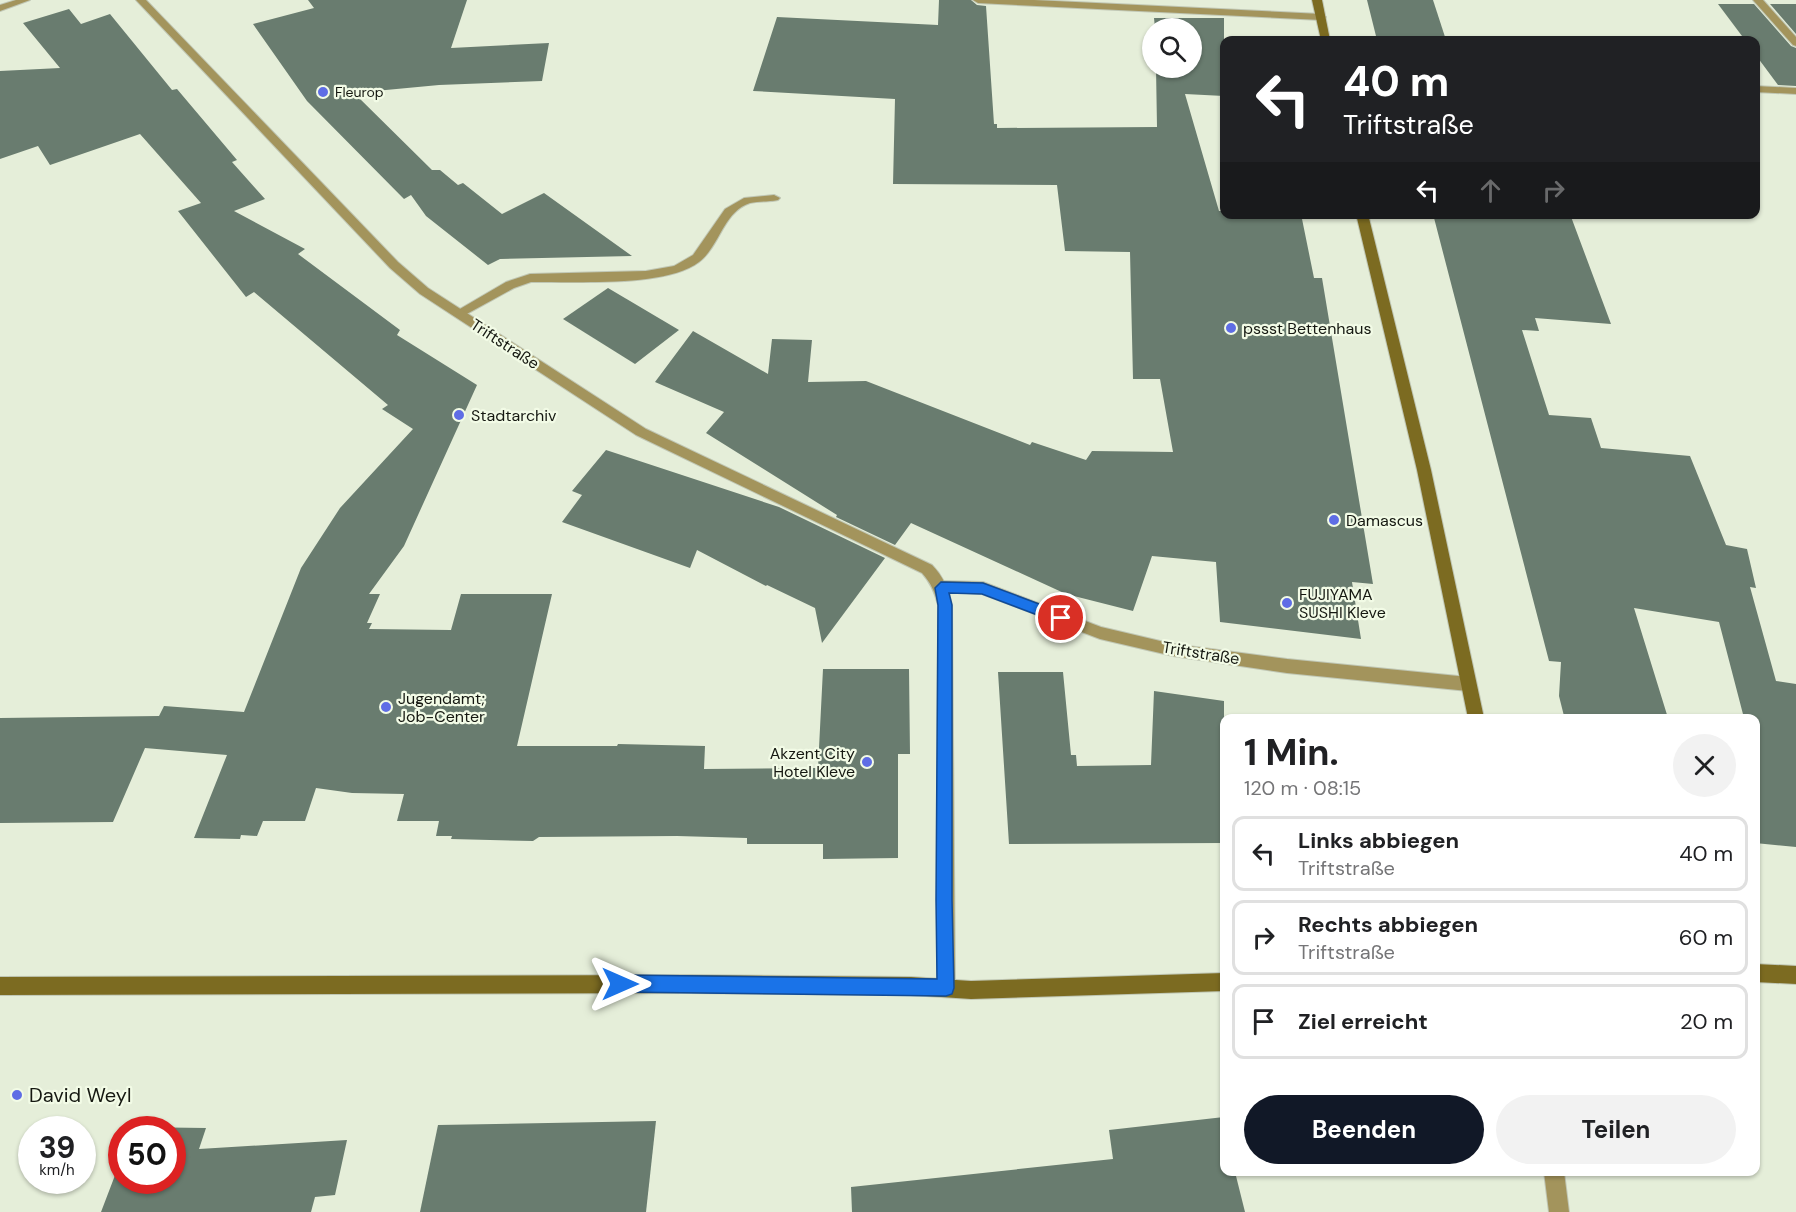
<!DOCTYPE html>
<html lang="de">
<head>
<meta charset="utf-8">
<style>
  :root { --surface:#fff; --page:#f2f2f2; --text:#202124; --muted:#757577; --line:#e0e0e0; --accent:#111827 }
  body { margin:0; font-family:"DM Sans",sans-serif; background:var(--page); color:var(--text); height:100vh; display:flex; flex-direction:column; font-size:22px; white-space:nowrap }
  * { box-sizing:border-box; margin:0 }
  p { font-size:20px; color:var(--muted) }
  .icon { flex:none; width:33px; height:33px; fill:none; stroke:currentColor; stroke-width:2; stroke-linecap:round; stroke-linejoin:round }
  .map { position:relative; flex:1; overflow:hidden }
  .panel { position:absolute; left:1220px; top:714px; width:540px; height:462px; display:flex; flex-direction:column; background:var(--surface); border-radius:12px; box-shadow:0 2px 4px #0004 }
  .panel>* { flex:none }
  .hud { position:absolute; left:1220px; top:36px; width:540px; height:183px; border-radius:12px; box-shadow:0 2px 4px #0004; background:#202124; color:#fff; overflow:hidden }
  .buttons { position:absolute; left:1142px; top:18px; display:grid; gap:12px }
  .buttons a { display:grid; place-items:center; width:60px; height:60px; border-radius:50%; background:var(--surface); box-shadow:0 2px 4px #0004; font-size:30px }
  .speed { position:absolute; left:18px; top:1116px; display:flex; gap:12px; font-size:30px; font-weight:700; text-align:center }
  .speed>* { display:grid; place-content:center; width:78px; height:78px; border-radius:50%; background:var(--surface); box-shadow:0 2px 4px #0004; line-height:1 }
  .speed small { font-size:15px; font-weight:400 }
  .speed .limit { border:9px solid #d22; background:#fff; color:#111 }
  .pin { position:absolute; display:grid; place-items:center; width:51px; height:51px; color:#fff; margin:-26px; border:3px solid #fff; border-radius:50%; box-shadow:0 2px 6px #0007 }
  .me { position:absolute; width:66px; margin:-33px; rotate:90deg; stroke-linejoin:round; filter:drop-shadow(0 0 4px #0008) }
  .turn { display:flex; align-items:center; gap:21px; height:126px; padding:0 24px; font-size:27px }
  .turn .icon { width:78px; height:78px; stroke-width:2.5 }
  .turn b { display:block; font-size:42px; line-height:51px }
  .lanes { display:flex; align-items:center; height:57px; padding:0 24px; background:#0003; justify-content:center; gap:30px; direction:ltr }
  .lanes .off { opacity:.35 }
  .round { display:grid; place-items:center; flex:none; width:63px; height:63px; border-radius:32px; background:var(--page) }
  .overview { display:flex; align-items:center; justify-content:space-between; height:102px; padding:0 24px }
  h1 { font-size:36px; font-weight:700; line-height:45px }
  .button { display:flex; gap:12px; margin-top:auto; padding:12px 24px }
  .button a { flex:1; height:69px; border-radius:36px; background:var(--accent); color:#fff; font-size:24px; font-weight:700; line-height:69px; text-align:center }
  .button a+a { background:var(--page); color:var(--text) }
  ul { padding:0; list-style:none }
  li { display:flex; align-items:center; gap:18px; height:75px; margin:0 12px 9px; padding:0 12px; border:3px solid var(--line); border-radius:12px }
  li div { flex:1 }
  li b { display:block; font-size:22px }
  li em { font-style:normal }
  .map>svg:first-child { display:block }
</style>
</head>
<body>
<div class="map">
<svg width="1796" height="1212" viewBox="0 0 1796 1212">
  <rect width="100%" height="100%" fill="#e5eed9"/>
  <!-- building -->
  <g fill="#697c6f">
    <path d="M308 0H467L451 48 549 43 542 81 439 85 354 93 432 170H440L458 185 463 183 502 214 544 193 632 256 500 259 488 265 426 216 411 195 404 199 307 101 253 24 314 8Z"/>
    <path d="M939 0H971L977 5 986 6 994 124H997V128L1157 127 1156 68H1191V28H1155L1154 18H1224V96L1185 94 1219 211H1224V214H1301L1314 278H1322L1373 584 1352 582 1361 639 1220 622 1216 562 1152 556 1133 611 1066 594 911 523 895 545 836 517 837 515 706 433 724 412 655 382 693 331 768 374 772 339 812 340 808 382 866 381 1030 445 1032 442 1086 460 1092 451 1173 452 1160 379H1133L1130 252 1065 251 1057 185 893 184 895 99 753 91 777 17 938 25Z"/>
    <path d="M1367 0H1433L1446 40H1377Z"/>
    <path d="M1718 4H1754L1791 46 1796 48V86L1778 85 1755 54V40H1745Z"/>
    <path d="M1770 4H1796V34Z"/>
    <path d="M69 9 81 24 110 14 172 90 177 89 237 160 232 162 265 199 234 211 305 249 298 254 400 330 397 335 477 385 404 546 369 594H380L367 623H372L369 629 451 630 461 594H552L517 746H617L618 744 705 746 704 769 818 768 823 669H909L910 754H898V858L823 859V844H747V838L677 836 539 837 533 841 451 839 452 836H436L439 821H397L404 794 352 793 316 788 305 821H263L257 836 241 835 240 839 194 838 227 755 145 748 113 822 0 823V718L159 716 164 706 244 712 301 568 340 508 413 429 382 409 388 405 254 292 246 297 178 211 201 203 140 134 50 165 38 146 0 159V71L60 68 23 23Z"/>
    <path d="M1433 214H1570L1611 324 1535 318 1539 331 1522 330 1549 415 1591 418 1601 448 1690 456 1726 545 1747 549 1756 588 1750 587 1776 681 1796 684V847L1755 843V718H1744L1719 622 1634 608 1668 718H1579L1564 716 1559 696 1561 662 1549 661Z"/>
    <path d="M608 288 679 330 635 364 563 319Z"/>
    <path d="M606 450 779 507 885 558 822 643 815 608 767 585 766 586 697 550 690 568 562 522 582 495 572 491Z"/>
    <path d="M998 672H1063L1071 755H1076L1077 766 1151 765 1154 691 1224 701V843L1009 844Z"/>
    <path d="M1224 1117V1172H1235L1245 1212H852L851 1187 1113 1159 1109 1130Z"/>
    <path d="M656 1121 646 1212H420L438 1125Z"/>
    <path d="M132 1127 206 1128 199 1149 347 1140 335 1195 315 1197 311 1212H101L122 1157V1180H172V1130H132Z"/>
  </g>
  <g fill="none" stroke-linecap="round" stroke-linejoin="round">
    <!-- service casing -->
    <g stroke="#c0c7b5" stroke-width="2">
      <g id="service">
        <path d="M973 0H1034L1321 14 1326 17 1321 20 978 3Z"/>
        <path d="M774 195 780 198 778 200C769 202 759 201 750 203 723 212 720 246 699 262 665 288 575 281 531 282L514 288 463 316H455L453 313 506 282 530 274 646 271 674 266 693 255 725 209 744 198Z"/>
      </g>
    </g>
    <!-- minor casing -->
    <g stroke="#c0c7b5" stroke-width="2">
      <g id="minor">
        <path d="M16 0H30L0 11V5Z"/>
        <path d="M1753 0H1763L1796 37V46L1793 45Z"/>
        <path d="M1755 86 1796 88V94L1755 92Z"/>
        <path d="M941 581 983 582 1101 627 1173 644 1287 659 1468 677 1474 679 1476 684 1474 689 1468 691 1287 673 1173 656 1100 639 982 594 936 591 934 587 936 583Z"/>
        <path d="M1544 1172H1564L1569 1212H1549Z"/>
      </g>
    </g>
    <!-- tertiary casing -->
    <g stroke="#c0c7b5" stroke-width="2">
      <path id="tertiary" d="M136 0H146L398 262 428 288 646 429 932 565C943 576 949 590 952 605L955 988 953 995 946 997 939 995 937 988 938 605C935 592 931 583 922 573L636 435 420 294 390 268Z"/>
    </g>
    <!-- secondary casing -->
    <g stroke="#c0c7b5" stroke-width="2">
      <g id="secondary">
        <path d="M1312 0H1322L1330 40H1321Z"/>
        <path d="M1356 214H1368L1431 470 1484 718H1468L1417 470Z"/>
        <path d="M1755 964 1796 966V984L1755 982Z"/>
        <path d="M1224 973V991L971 999 911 995 689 993 0 995V977L689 975 911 977 971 981Z"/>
      </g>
    </g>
    <!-- service -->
    <use href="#service" fill="#a3945c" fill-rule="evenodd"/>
    <!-- minor -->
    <use href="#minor" fill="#a3945c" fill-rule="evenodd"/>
    <!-- tertiary -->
    <use href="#tertiary" fill="#a3945c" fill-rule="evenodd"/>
    <!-- secondary -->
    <use href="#secondary" fill="#7c6b21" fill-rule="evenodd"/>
  </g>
  <!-- route -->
  <path fill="#1a73e8" stroke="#114b97" stroke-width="1.5" d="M941 582 983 583 1066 614 1068 618 1066 622 1061 624 982 594 949 593 952 605V900L954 988 952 994 946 996 620 992 614 990 612 984 614 978 620 975 937 979 936 900 938 605 935 588Z"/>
  <!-- markers -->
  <g fill="#5f6de5" stroke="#f2fbe6" stroke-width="2">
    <circle cx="323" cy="92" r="6"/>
    <circle cx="1231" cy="328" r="6"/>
    <circle cx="459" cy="415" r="6"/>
    <circle cx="1334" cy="520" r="6"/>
    <circle cx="1287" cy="603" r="6"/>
    <circle cx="386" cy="707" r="6"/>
    <circle cx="867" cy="762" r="6"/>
    <circle cx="17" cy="1095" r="6"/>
  </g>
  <g text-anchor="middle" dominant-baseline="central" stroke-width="4.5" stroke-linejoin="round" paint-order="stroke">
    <!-- far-poi labels -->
    <g font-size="14" fill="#151811" stroke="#f2fbe6" text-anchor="start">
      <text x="335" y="92">Fleurop</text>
    </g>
    <!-- poi labels -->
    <g font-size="16" fill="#151811" stroke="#f2fbe6" text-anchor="start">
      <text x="1243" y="328">pssst Bettenhaus</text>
      <text x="471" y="415">Stadtarchiv</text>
      <text x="1346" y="520">Damascus</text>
      <text x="1299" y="594">FUJIYAMA<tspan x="1299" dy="18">SUSHI Kleve</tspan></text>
      <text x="398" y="698">Jugendamt;<tspan x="398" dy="18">Job-Center</tspan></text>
      <text x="855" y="753" text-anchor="end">Akzent City<tspan x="855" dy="18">Hotel Kleve</tspan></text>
    </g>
    <!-- street labels -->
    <g font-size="16" fill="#151811" stroke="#f2fbe6">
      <text transform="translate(505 344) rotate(33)">Triftstraße</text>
      <text transform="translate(1201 653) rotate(9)">Triftstraße</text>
    </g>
    <!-- near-poi labels -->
    <g font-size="20" fill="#151811" stroke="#f2fbe6" text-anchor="start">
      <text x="29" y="1095">David Weyl</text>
    </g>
  </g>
</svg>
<div class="buttons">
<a><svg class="icon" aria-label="search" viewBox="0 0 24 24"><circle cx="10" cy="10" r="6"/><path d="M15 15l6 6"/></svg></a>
</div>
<div class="speed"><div>39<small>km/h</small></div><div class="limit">50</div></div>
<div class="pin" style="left:1061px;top:618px;background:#d93025"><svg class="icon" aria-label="arrive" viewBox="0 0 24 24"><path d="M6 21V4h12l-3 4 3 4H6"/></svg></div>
<svg class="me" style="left:620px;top:984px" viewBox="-20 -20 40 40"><path d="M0-17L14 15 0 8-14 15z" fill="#1a73e8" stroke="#fff" stroke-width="4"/></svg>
<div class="hud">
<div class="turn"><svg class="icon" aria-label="left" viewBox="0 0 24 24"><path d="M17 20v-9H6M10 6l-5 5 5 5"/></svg><div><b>40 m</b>Triftstraße</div></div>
<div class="lanes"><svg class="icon" aria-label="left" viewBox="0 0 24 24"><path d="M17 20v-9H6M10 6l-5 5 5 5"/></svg><svg class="icon off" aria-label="ahead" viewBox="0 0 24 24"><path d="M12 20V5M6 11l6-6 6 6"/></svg><svg class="icon off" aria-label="right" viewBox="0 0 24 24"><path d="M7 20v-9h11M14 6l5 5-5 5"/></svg></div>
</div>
<section class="panel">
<div class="overview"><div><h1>1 Min.</h1><p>120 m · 08:15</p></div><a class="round"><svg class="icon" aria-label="close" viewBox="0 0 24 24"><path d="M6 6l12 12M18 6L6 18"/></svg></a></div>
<ul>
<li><svg class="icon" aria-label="left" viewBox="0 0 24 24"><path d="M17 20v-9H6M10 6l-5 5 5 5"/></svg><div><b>Links abbiegen</b><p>Triftstraße</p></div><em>40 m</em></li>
<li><svg class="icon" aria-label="right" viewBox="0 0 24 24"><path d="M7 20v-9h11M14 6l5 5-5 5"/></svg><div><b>Rechts abbiegen</b><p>Triftstraße</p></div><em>60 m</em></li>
<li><svg class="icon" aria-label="arrive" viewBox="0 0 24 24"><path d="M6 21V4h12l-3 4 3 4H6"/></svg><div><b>Ziel erreicht</b></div><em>20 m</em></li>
</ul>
<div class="button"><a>Beenden</a><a>Teilen</a></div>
</section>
</div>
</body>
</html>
